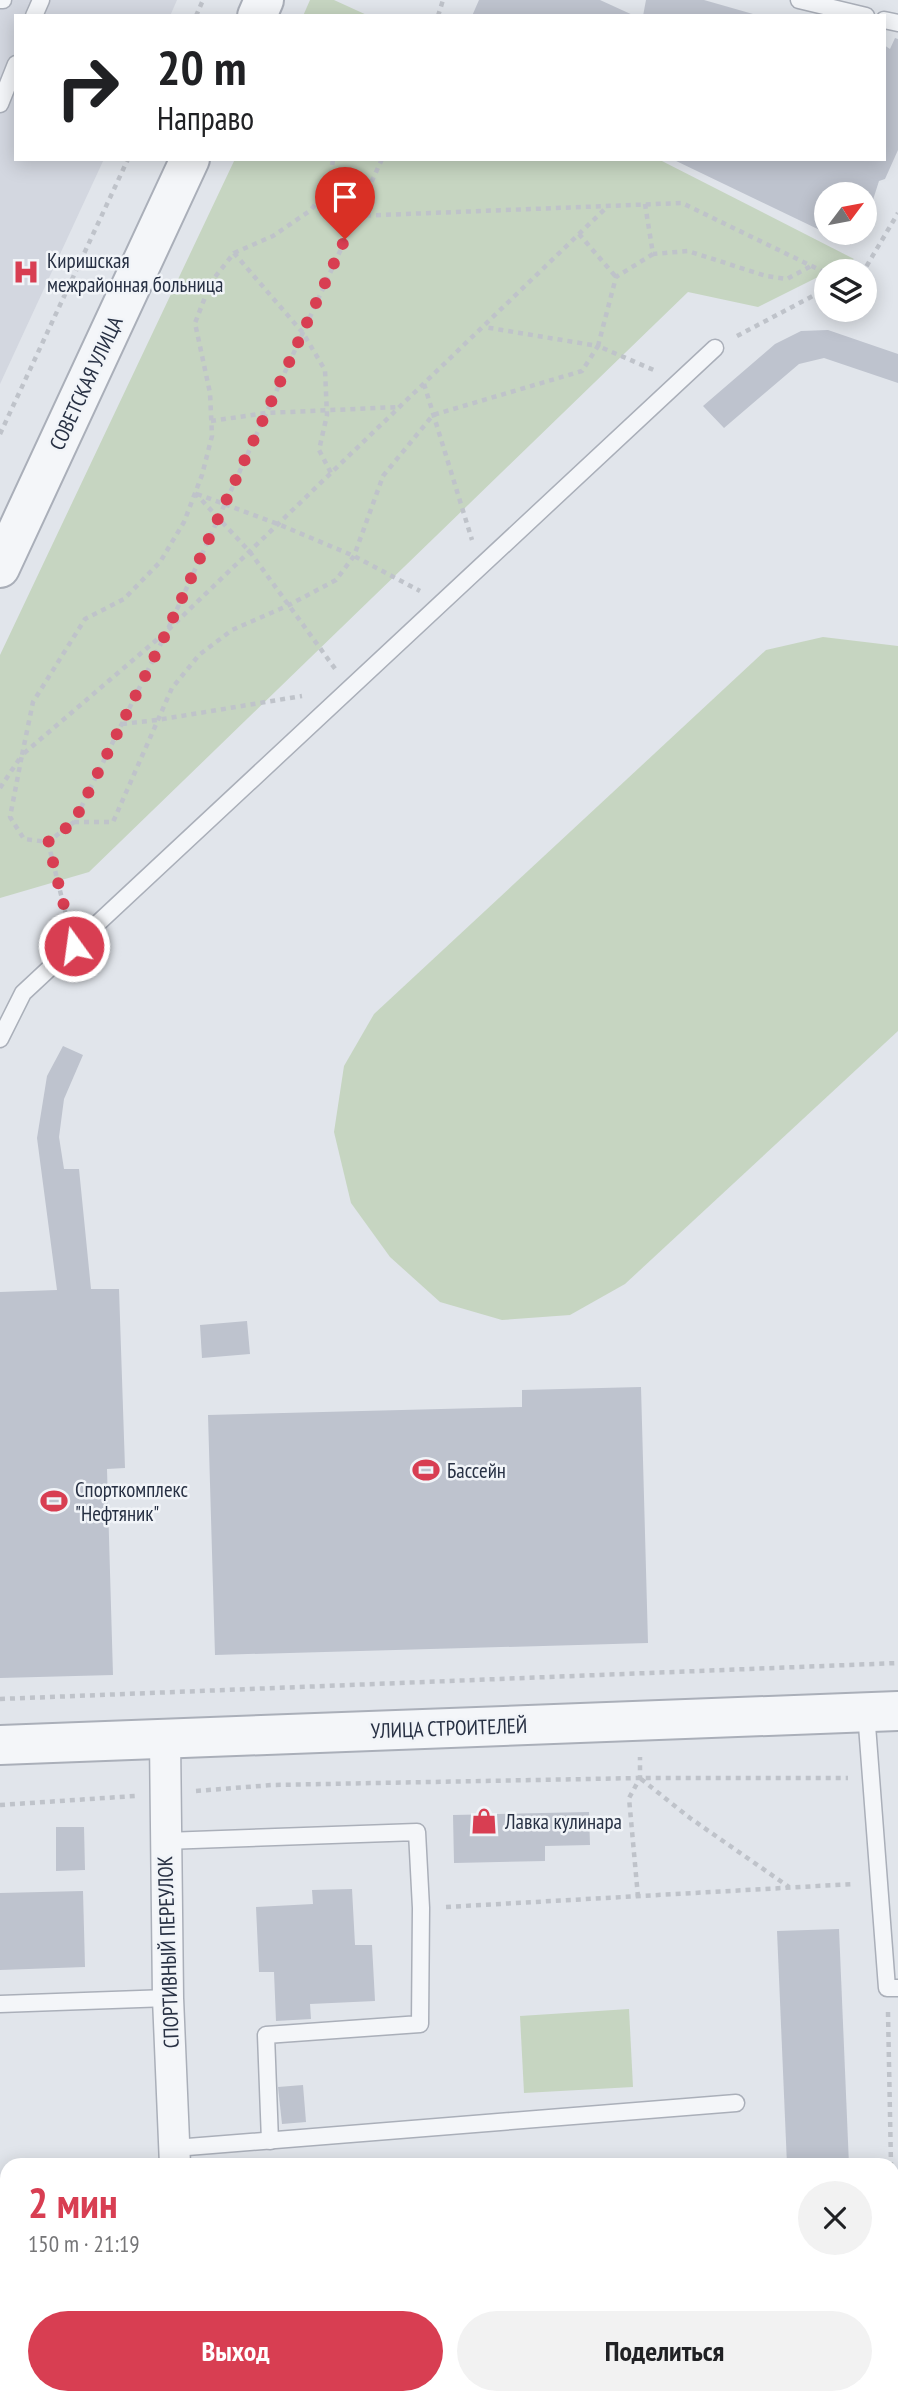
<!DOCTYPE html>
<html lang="ru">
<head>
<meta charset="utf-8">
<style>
  :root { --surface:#fff; --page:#f2f2f2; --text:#202124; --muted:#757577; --accent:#d83e52 }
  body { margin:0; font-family:"PT Sans Narrow",sans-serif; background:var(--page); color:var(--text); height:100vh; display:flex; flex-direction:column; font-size:26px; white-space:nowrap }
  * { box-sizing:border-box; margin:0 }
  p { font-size:23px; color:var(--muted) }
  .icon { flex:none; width:38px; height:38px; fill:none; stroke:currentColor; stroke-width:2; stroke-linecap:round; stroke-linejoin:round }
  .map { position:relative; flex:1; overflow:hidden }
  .panel { position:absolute; left:0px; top:2158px; width:900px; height:247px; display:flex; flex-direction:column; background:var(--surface); border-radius:21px 21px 0 0; box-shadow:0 4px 18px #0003 }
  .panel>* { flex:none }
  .banner { position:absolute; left:14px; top:14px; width:872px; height:147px; border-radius:0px; box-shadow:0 4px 18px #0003; background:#fff; color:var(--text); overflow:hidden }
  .needle { width:46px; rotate:58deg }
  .tools { position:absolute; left:814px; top:182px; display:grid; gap:14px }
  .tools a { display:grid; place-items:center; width:63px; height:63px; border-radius:50%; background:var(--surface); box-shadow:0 4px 18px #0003; font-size:35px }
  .pin { position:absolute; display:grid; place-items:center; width:60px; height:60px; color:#fff; margin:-72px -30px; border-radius:50% 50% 50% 0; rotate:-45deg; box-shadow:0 0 7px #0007 }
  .pin .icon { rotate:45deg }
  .me { position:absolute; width:77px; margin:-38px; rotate:346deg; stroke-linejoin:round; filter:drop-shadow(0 0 5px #0008) }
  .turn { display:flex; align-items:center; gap:24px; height:147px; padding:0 28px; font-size:32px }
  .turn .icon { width:91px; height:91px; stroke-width:2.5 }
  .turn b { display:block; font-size:49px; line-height:60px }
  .round { display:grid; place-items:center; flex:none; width:74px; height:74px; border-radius:37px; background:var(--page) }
  .head { display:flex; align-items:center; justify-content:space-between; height:119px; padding:0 28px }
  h1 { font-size:42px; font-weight:600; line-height:52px; color:var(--accent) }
  .primary-button { display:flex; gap:14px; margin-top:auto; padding:14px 28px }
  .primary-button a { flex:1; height:80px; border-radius:42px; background:var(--accent); color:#fff; font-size:28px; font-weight:600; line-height:80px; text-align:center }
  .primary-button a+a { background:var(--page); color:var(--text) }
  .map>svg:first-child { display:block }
</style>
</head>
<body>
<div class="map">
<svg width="898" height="2403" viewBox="0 0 898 2403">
  <rect width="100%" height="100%" fill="#e1e5eb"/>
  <!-- built -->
  <g fill="#d3d7e0">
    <path d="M0 0H177L170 16H16V159H104L0 384Z"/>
    <path d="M893 2323H898V2403H208V2398H892Z"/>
  </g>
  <!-- green -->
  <g fill="#c6d5c1">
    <path d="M310 0H334L369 16H303Z"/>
    <path d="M235 159H658L854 259 758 307 688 292 89 872 0 898V655Z"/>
    <path d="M823 637 898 646V1031L625 1284 570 1315 502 1320 440 1302 390 1257 351 1203 334 1132 344 1066 374 1014 766 650Z"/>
    <path d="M629 2009 633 2087 524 2093 520 2016Z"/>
  </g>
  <!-- building -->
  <g fill="#bec3ce">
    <path d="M479 0H600L635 16H472Z"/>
    <path d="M646 0H704L760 16H643Z"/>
    <path d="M895 38 898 39V150L885 179 879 181 871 206 864 207V194H826V233L672 159H884V45L890 49Z"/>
    <path d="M826 233H856L851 245Z"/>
    <path d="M828 330 898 354V383L824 358 799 364 724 428 703 406 775 344 801 331Z"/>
    <path d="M63 1046 83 1055 64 1099 59 1137 64 1169H79L91 1289H119L125 1468 107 1469 113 1675 0 1678V1292L57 1290 37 1138 47 1076Z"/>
    <path d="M247 1321 250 1354 202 1358 200 1325Z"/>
    <path d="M641 1387 648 1643 215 1655 208 1415 522 1407V1390Z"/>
    <path d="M589 1812 590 1845 545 1846V1861L454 1863 453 1815Z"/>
    <path d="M56 1827H84L85 1870 56 1871Z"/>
    <path d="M352 1889 355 1945H372L375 2001 310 2004 311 2019 276 2021 274 1972H259L256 1907 313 1904 312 1890Z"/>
    <path d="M83 1891 85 1967 0 1970V1893Z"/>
    <path d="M839 1929 849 2165H787L777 1931Z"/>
    <path d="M303 2085 306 2122 282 2124 278 2087Z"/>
    <path d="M48 2398H115L116 2403H48Z"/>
  </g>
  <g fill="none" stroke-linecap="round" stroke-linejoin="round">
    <!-- service casing -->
    <g stroke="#aaafb9" stroke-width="19">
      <g id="service">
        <path d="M0 0H3"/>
        <path d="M799 0 866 16"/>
        <path d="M34 16 41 0"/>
        <path d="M884 20 898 23"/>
        <path d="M0 104 16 64"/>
        <path d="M0 1039 23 993 715 348"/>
        <path d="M866 1712 887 1988H898"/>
        <path d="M165 1841 417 1832 421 1908 420 2024 266 2035 270 2141"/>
        <path d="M0 2004 168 1998"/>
        <path d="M175 2148 736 2103"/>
        <path d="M0 2220 7 2219"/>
      </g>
    </g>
    <!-- minor casing -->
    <g stroke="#aaafb9" stroke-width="33">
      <g id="minor">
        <path d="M165 1739 168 1998 175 2165"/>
        <path d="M185 2398V2403"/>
      </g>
    </g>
    <!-- tertiary casing -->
    <g stroke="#aaafb9" stroke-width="42">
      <g id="tertiary">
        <path d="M257 16 264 0"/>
        <path d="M0 568 190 159"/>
        <path d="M0 1745 898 1711"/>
      </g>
    </g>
    <!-- path -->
    <g stroke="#bfc3ca" stroke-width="4.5" stroke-dasharray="5 5" stroke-linecap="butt">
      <path d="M196 16 203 0"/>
      <path d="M438 16 443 0"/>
      <path d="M382 159 167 631 74 822 48 842 24 839 10 817 22 755 167 631 608 206"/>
      <path d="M645 204 653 254 688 251 766 276 787 279 811 266"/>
      <path d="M356 216 682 203 826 273"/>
      <path d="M579 234 616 277"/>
      <path d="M234 253 303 333 325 370 327 415 319 450 331 473"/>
      <path d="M653 254 616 277 598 346 656 371"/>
      <path d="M858 271 866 267 898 213"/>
      <path d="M737 336 826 289"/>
      <path d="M424 384 472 540"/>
      <path d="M211 421 266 413 399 407"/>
      <path d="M0 434 128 159"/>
      <path d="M195 493 250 552 336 670"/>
      <path d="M197 494 278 524 354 556 420 591"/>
      <path d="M122 724 157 720 302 696"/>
      <path d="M0 788 22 755 33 702 85 619 124 599 160 562 184 522 202 475 212 436 210 393 195 323 211 282 234 253 273 236 311 210 330 184 333 159"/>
      <path d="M74 822H113L172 688 199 655 232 630 289 605 336 580 354 556 383 476 433 415 582 371 598 346 484 327"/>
      <path d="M48 842 67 919"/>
      <path d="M0 1699 898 1663"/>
      <path d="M641 1779 690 1818 789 1887"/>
      <path d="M196 1791 272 1785 640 1778H848"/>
      <path d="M0 1805 135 1796"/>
      <path d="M638 1897 629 1798 640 1778V1757"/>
      <path d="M446 1907 853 1884"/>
      <path d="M888 2012 891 2165"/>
      <path d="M892 2231 894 2295"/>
    </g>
    <!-- service -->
    <use href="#service" stroke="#f4f6f9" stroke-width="16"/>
    <!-- minor -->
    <use href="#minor" stroke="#f4f6f9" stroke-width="30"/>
    <!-- tertiary -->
    <use href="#tertiary" stroke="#f4f6f9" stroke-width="38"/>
  </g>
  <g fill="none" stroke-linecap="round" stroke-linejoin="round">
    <!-- route -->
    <path stroke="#d83e52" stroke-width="12" stroke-dasharray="0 21.6" d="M74 946 48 842 74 822 167 631 345 239"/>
  </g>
  <!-- icons -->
  <defs>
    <g id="hospital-bare" transform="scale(2.1)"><path d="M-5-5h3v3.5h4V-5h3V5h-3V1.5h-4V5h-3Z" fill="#d83e52" stroke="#f1f4f8" stroke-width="2.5" paint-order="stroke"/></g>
    <g id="stadium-bare" transform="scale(2.1)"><path d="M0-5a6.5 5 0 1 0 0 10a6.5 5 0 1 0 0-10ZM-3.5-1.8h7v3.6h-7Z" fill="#d83e52" stroke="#f1f4f8" stroke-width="2.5" paint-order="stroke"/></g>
    <g id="shop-bare" transform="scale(2.1)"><path d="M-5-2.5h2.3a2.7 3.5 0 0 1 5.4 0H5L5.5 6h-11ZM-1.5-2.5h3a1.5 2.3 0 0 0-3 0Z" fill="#d83e52" stroke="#f1f4f8" stroke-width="2.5" paint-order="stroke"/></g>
  </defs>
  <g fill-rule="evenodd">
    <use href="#hospital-bare" x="26" y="272"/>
    <use href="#stadium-bare" x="426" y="1470"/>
    <use href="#stadium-bare" x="54" y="1501"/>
    <use href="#shop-bare" x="484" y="1821"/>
  </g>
  <g text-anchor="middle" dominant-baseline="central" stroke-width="5" stroke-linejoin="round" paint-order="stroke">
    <!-- poi labels -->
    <g font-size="21" fill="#283144" stroke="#f1f4f8" text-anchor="start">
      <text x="47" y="260">Киришская<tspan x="47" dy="24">межрайонная больница</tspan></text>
      <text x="447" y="1470">Бассейн</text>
      <text x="75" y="1489">Спорткомплекс<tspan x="75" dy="24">"Нефтяник"</tspan></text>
      <text x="505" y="1821">Лавка кулинара</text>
    </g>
    <!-- street labels -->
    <g font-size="21" fill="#283144" stroke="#f1f4f8">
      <text transform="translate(86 383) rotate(-65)">СОВЕТСКАЯ УЛИЦА</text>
      <text transform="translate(449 1728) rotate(-2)">УЛИЦА СТРОИТЕЛЕЙ</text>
      <text transform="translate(168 1952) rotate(-92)">СПОРТИВНЫЙ ПЕРЕУЛОК</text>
    </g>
  </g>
</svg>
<div class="tools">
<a><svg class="needle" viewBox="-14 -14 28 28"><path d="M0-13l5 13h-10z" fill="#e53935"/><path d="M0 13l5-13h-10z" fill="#757577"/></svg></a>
<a><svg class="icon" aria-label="layers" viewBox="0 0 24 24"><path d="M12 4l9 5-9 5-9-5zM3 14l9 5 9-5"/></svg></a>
</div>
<div class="pin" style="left:345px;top:239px;background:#d93025"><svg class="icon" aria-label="arrive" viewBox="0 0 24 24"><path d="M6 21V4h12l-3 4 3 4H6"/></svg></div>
<svg class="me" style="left:74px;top:946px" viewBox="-20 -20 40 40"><circle r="17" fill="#d83e52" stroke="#fff" stroke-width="3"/><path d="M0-11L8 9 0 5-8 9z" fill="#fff"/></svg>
<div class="banner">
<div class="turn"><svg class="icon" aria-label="right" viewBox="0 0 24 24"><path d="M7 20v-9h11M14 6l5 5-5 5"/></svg><div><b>20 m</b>Направо</div></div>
</div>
<section class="panel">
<div class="head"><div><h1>2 мин</h1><p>150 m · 21:19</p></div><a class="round"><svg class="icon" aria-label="close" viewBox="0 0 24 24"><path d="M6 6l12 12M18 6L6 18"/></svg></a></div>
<div class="primary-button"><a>Выход</a><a>Поделиться</a></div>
</section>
</div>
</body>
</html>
